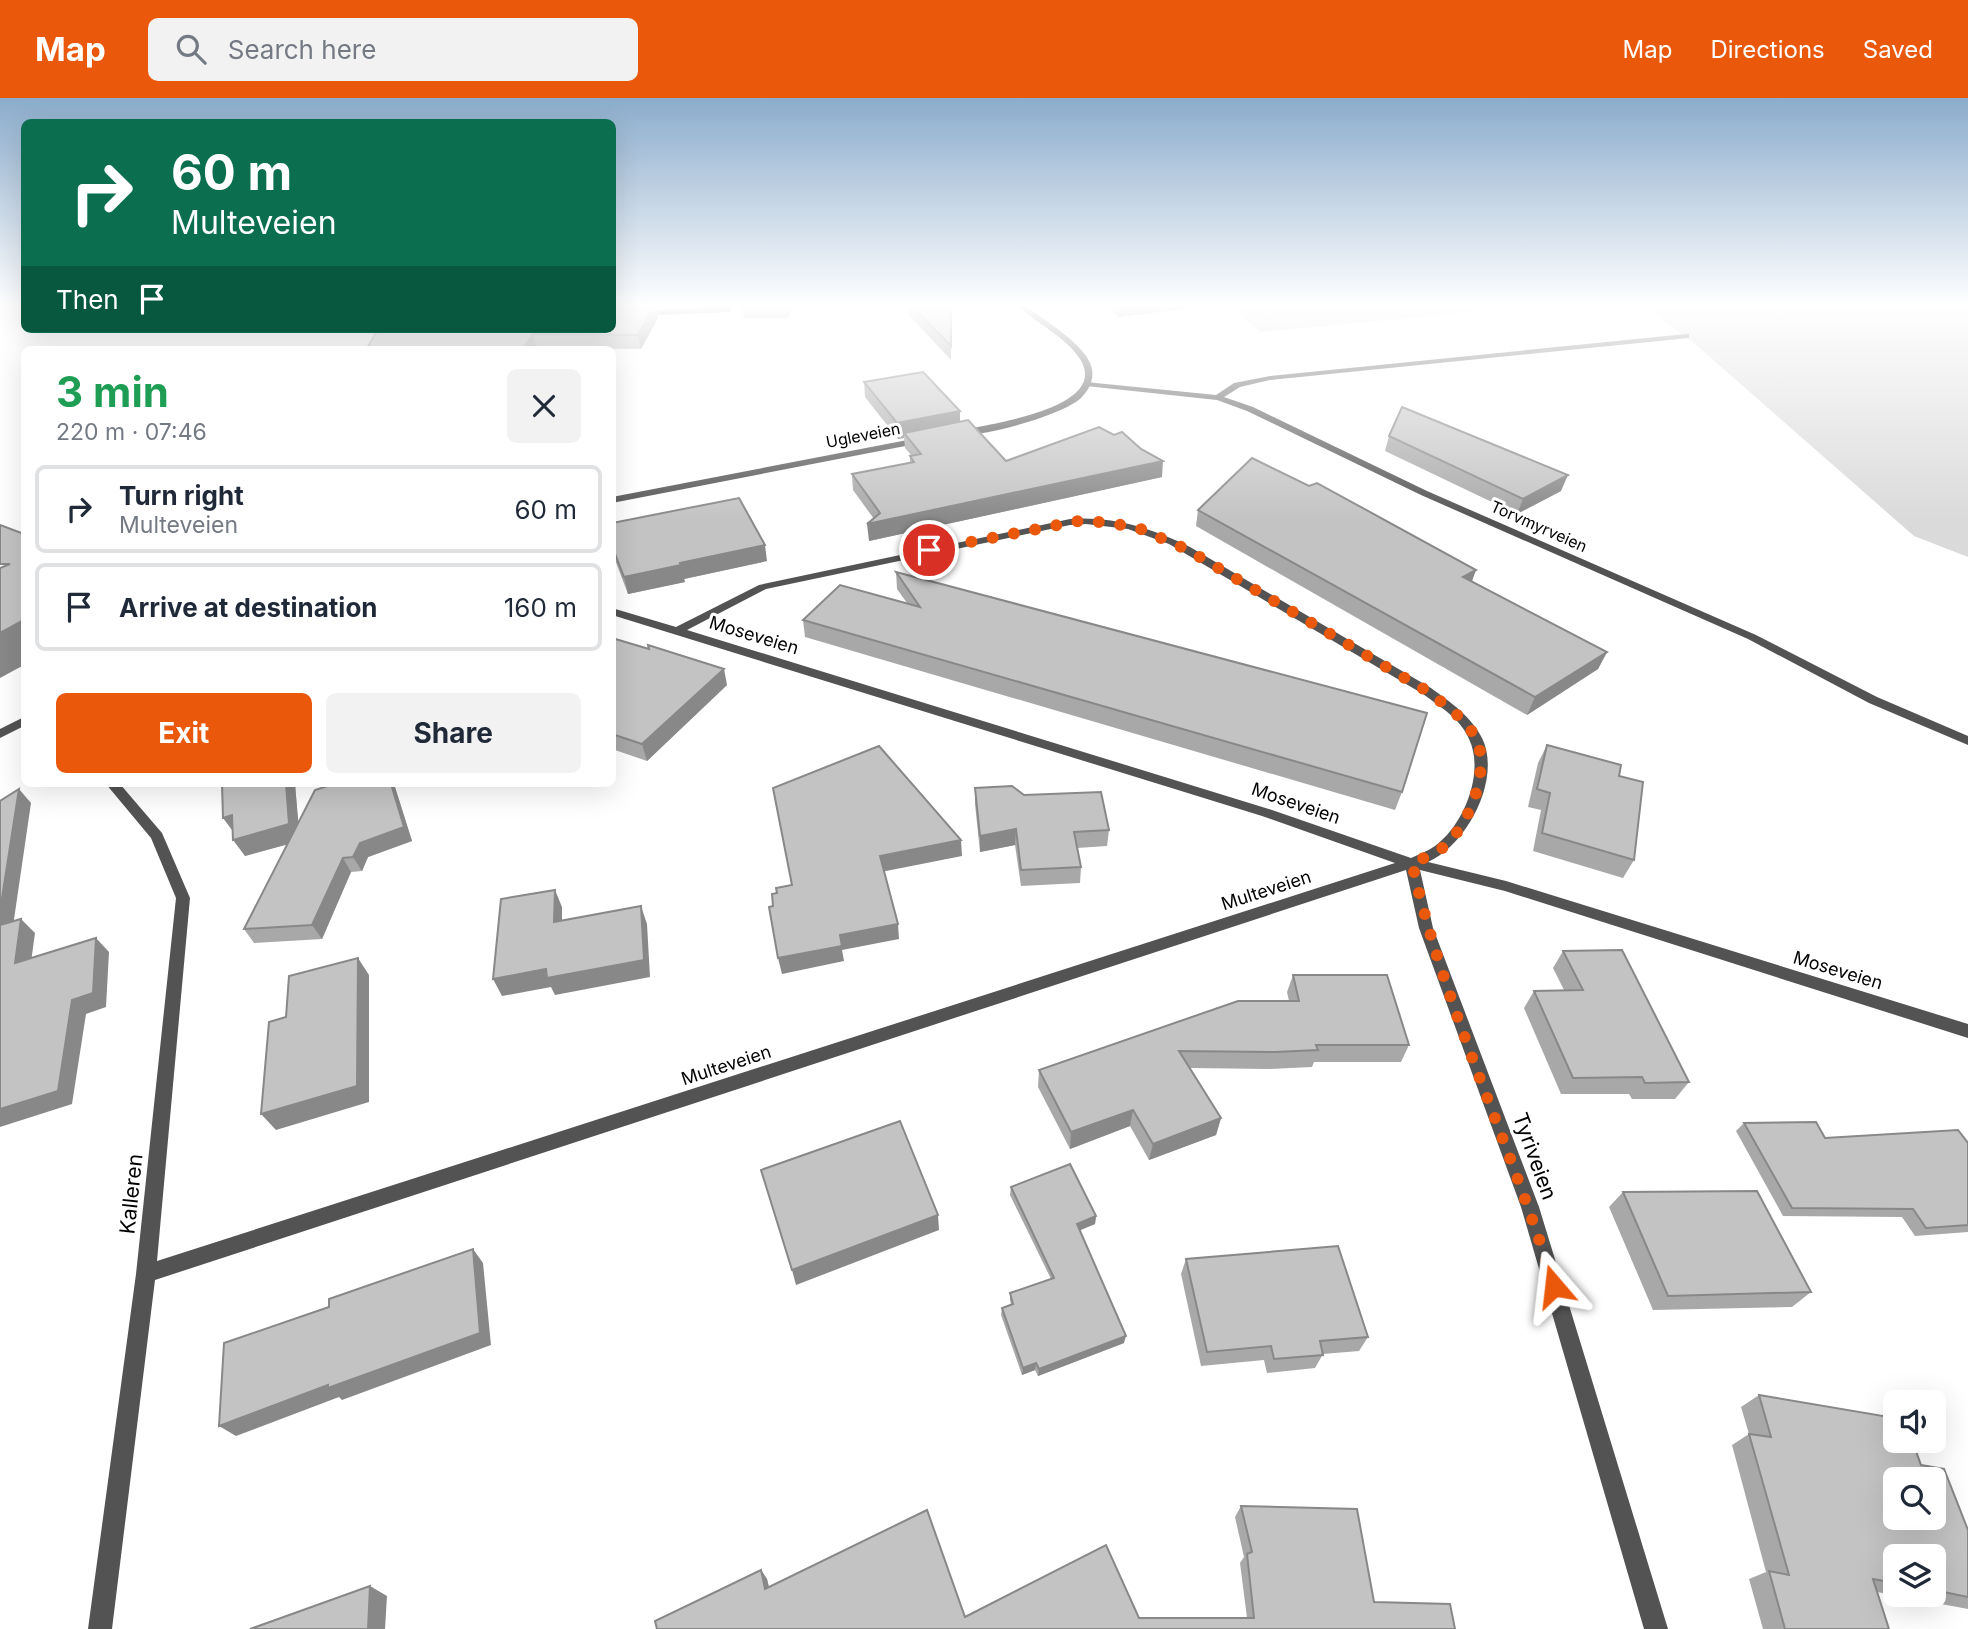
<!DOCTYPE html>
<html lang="en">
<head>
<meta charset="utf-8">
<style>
  :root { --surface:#fff; --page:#f2f2f3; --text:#1f2937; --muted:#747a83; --line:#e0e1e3; --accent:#ea580c }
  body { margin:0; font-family:Inter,sans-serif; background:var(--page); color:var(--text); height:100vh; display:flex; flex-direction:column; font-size:26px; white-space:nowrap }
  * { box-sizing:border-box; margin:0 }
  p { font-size:23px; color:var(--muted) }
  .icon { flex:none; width:38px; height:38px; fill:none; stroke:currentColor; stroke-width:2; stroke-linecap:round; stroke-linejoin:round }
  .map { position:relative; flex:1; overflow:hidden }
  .drawer { position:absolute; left:21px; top:248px; width:595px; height:441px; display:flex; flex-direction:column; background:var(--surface); border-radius:10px; box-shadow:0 7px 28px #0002 }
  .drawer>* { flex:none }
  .top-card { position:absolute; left:21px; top:21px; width:595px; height:214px; border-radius:10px; box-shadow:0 7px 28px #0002; background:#0b6e4f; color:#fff; overflow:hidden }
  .fabs { position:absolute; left:1883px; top:1292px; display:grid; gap:14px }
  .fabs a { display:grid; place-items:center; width:63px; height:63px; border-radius:10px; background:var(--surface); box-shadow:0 7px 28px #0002; font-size:35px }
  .pin { position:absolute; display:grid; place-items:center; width:60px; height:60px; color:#fff; margin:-30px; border:4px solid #fff; border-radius:50%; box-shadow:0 2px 7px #0007 }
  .me { position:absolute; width:77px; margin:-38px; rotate:343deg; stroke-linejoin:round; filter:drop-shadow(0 0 5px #0008) }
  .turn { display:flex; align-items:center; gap:24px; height:147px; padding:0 35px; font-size:32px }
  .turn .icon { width:91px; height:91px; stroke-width:2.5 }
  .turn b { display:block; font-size:49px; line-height:60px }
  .then { display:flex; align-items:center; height:66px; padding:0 35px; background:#0003; gap:14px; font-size:26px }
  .round { display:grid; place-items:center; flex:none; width:74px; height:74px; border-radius:10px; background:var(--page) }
  .head { display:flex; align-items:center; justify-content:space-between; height:119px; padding:0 35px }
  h1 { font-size:42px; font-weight:700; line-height:52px; color:#1e9e55 }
  .action { display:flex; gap:14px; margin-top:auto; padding:14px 35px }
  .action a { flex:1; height:80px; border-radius:10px; background:var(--accent); color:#fff; font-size:28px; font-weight:700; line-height:80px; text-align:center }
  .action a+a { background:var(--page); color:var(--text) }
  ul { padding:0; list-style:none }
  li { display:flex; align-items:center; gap:21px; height:88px; margin:0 14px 10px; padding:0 21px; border:4px solid var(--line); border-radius:10px }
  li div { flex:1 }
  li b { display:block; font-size:26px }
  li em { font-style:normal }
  header { display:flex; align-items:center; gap:42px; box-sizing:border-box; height:98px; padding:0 35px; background:var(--accent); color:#fff }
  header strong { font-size:33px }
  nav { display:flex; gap:38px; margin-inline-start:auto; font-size:24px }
  .search { width:490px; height:63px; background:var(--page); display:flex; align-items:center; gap:18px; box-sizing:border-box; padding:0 24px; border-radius:10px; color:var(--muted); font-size:26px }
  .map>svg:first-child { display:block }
</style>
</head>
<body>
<header>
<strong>Map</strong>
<div class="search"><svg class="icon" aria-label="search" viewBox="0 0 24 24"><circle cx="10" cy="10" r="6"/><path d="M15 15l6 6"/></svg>Search here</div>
<nav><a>Map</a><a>Directions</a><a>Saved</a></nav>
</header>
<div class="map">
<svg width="1968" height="1531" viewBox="0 0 1968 1531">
  <rect width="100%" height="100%" fill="#fff"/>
  <!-- green -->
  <g fill="#dadada">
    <path d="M1230 208H1538L1260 234Z"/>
    <path d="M1644 208H1968V459L1914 438 1695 246Z"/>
  </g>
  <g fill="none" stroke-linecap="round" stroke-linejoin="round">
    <!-- minor -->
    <g fill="#535353" fill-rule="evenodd">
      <path d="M724 208H732L730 214 612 219V215Z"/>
      <path d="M1686 236H1689V240L1270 282 1240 289 1224 299 1253 309 1427 393 1756 537 1877 599 1968 638V647L1869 605 1748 541 1421 397 1247 313 1217 302 1086 288 1082 286 1086 284 1216 297 1234 285 1270 278Z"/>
      <path d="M1070 421C1113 418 1151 430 1190 449L1431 590C1450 604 1471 618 1482 640 1502 681 1467 747 1428 764L1506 783 1968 926V940L1505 793 1420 772 1433 830 1539 1109 1668 1531H1644L1521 1109 1419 830 1406 772 155 1182 112 1531H88L136 1176 176 800 151 740 106 686H120L162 735 190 800 157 1163 1395 765 1262 718 612 517V510L676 529 759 487ZM1086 426 1128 431 1169 446 1423 596C1439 608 1461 621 1469 641 1485 674 1464 727 1435 748 1428 753 1419 756 1411 760L1272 712 687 532 766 491 1070 427Z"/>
    </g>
    <!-- tertiary -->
    <g fill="#535353" fill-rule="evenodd">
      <path d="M1018 208H1026C1044 222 1088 248 1092 271 1094 282 1089 292 1081 300 1061 318 983 339 957 337V333C984 327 1112 311 1080 261 1065 238 1037 226 1018 208Z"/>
      <path d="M923 339 927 342 926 344 612 405V399Z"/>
      <path d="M24 619V628L0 640V631Z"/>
    </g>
  </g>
  <!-- wall -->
  <g fill="#a8a8a8" fill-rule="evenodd">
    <path d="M612 208 664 209 656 210 658 220 641 251 537 250 366 252Z"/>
    <path d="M742 208H817H793L788 220H744Z"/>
    <path d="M908 208H952L951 262 909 217Z"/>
    <path d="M1107 208H1185L1184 211 1118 219Z"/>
    <path d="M864 284 960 313V324L1006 363 1162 379 869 443 874 421 853 392 852 376 910 365V358L911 357 905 350 904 340 898 341 865 299Z"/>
    <path d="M1389 338 1561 393 1517 416 1385 353Z"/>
    <path d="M1198 412 1472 484 1607 554 1598 571 1527 617 1196 428Z"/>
    <path d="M612 425 767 463 684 481 685 484 628 496 612 454Z"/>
    <path d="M896 474 1402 694 1395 712 805 539 803 522 907 505 897 491Z"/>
    <path d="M612 540 727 587 647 663 612 651Z"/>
    <path d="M1547 647 1619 678 1634 762 1623 780 1533 753 1541 712 1528 709 1538 665Z"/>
    <path d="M222 686H295L298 724 334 686H394L412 743 368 759 362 773 351 774 322 841 254 845 244 831 287 746 245 758 233 733Z"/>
    <path d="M975 690 1024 697 1109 732 1107 748 1077 750 1081 769 1080 785 1021 788 1015 747 980 754 975 706Z"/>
    <path d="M1563 853 1689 984 1675 1001H1632L1629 996H1561L1524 910 1534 893 1564 892 1553 870Z"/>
    <path d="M1293 877 1409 947 1401 964H1314L1312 969 1270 971 1190 970 1221 1020 1216 1037 1149 1062 1130 1028 1070 1051 1038 989 1039 972 1289 903 1287 894Z"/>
    <path d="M1744 1025 1825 1040 1968 1045V1134L1915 1138 1902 1119 1783 1118 1736 1033Z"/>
    <path d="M1011 1089 1096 1118 1095 1126 1079 1132 1124 1245 1038 1278 1035 1272 1022 1277 1001 1217 1002 1210 1011 1206 1010 1202V1195L1051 1181 1010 1097Z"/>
    <path d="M1623 1094 1811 1194 1792 1209 1653 1212 1609 1109Z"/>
    <path d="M1186 1161 1368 1239 1359 1253 1323 1256 1315 1270 1267 1275 1264 1262 1201 1268 1181 1176Z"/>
    <path d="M1759 1297 1921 1367 1968 1432V1511L1877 1494 1889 1531H1763L1749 1481 1766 1474 1732 1347 1749 1336 1741 1309ZM1895 1458H1934V1496H1895Z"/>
    <path d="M1241 1408 1374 1504 1455 1531H657L761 1472 767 1481 769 1489 965 1519 1247 1520 1240 1465 1244 1459 1235 1419Z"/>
  </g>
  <!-- shaded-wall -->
  <g fill="#888">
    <path d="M612 208H664L656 210 658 220 641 251 638 237Z"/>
    <path d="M787 208H793L788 220Z"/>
    <path d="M1119 208H1185L1184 211 1118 219Z"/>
    <path d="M533 236 537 250 535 252H522Z"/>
    <path d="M960 313V329L904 335V340L898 341 897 325Z"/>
    <path d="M1163 363 1162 379 869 443 867 426Z"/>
    <path d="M1568 377 1561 393 1517 416 1523 401Z"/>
    <path d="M765 447 767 463 684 481 685 484 628 496 624 479 680 465Z"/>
    <path d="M1476 472 1470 489 1463 479Z"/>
    <path d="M24 522V567L0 580V535Z"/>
    <path d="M1607 554 1598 571 1527 617 1535 599Z"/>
    <path d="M724 571 727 587 647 663 642 646Z"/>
    <path d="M286 686H295L300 743 245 758 233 742Z"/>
    <path d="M391 686H394L412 743 368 759 362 773 353 759 360 745Z"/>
    <path d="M19 691 31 705 11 842 0 831V813Z"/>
    <path d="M232 717 235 736 223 720Z"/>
    <path d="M1016 731 1015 747 980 754V738Z"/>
    <path d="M961 742 962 758 881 774 880 758Z"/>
    <path d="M343 760 351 774 322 841 312 827Z"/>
    <path d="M555 792 562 809V841L554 824Z"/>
    <path d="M641 808 647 826 650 879 555 897 551 889 502 898 493 881Z"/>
    <path d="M21 821 35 835 29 879 15 865Z"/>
    <path d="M898 826 899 841 842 852 844 863 782 876 778 860 840 837Z"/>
    <path d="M96 840 109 854 106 909 86 916 72 1006 0 1029V1011L72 902Z"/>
    <path d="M358 860 369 877V1004L276 1032 261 1016Z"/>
    <path d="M1133 1012 1130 1028 1070 1051 1071 1034Z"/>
    <path d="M1221 1020 1216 1037 1149 1062 1153 1046Z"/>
    <path d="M938 1117 939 1132 796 1187 792 1172Z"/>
    <path d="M1096 1118 1095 1126 1076 1134 1077 1126Z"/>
    <path d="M473 1151 483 1165 491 1247 342 1302 339 1299 236 1338 219 1328Z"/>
    <path d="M1126 1238 1124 1245 1038 1278 1039 1271Z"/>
    <path d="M1036 1265 1035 1272 1022 1277 1023 1270Z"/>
    <path d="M761 1472 767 1481 771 1499 765 1491Z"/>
    <path d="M370 1488 387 1498 385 1531H368Z"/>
  </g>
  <!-- building -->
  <g fill="#c3c3c3" stroke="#888" stroke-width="2" fill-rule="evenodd">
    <path d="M612 208H654L638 237 533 236 522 252H366L378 231H612Z"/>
    <path d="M912 208H951V248Z"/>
    <path d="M923 274 960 313 897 325 864 284Z"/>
    <path d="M1402 309 1568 377 1523 401 1389 338Z"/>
    <path d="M968 322 1006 363 1099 329 1114 337 1122 334 1141 351 1163 363 867 426 880 415 852 376 914 364 910 358 921 356 904 335Z"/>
    <path d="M1252 360 1309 388 1317 385 1476 472 1463 479 1607 554 1535 599 1198 412Z"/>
    <path d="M739 400 765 447 680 465 681 467 624 479 612 448V425Z"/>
    <path d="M0 427 24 436V522L0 535V470L10 466H0Z"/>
    <path d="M896 474 1427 615 1402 694 803 522 840 487 920 509Z"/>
    <path d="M612 540 649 551 648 547 724 571 642 646 612 636Z"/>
    <path d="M1547 647 1621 667 1619 678 1643 684 1634 762 1542 735 1550 695 1537 691Z"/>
    <path d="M879 648 961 742 880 758 898 826 840 837 842 848 778 860 769 809 773 808 772 796 777 795 776 790 792 787 773 690Z"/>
    <path d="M222 686H286L289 726 233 742 232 717 223 720Z"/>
    <path d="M334 686H391L404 729 360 745 353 759 343 760 312 827 244 831 315 692Z"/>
    <path d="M1012 688 1024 697 1101 694 1109 732 1074 734 1081 769 1021 772 1016 731 980 738 975 690Z"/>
    <path d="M19 691 0 813V703Z"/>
    <path d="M555 792 554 824 641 808 644 862 547 880 546 871 493 881 501 801Z"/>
    <path d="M21 821 15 865 96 840 93 895 72 902 58 993 0 1011V827Z"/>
    <path d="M1622 852 1689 984 1645 985 1642 979 1573 980 1534 893 1583 892 1563 853Z"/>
    <path d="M358 860 357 988 261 1016 269 924 286 919 289 878Z"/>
    <path d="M1293 877H1387L1409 947H1316L1318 952 1275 954 1179 953 1221 1020 1153 1046 1133 1012 1071 1034 1039 972 1238 903H1299Z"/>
    <path d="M900 1023 938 1117 792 1172 761 1072Z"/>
    <path d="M1816 1024 1825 1040 1958 1032 1968 1045V1127L1926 1130 1913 1111 1792 1110 1744 1025Z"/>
    <path d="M1070 1066 1096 1118 1077 1126 1126 1238 1039 1271 1036 1265 1023 1270 1002 1210 1013 1206 1010 1195 1054 1180 1011 1089Z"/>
    <path d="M1757 1093 1811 1194 1668 1198 1623 1094Z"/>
    <path d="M1338 1148 1368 1239 1320 1243 1323 1257 1274 1261 1271 1248 1207 1254 1186 1161Z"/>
    <path d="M473 1151 480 1235 328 1290V1287L219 1328 224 1245 329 1209V1201Z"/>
    <path d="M1759 1297 1895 1320V1342H1912L1921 1367 1944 1371 1968 1432V1499L1934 1492V1458H1895V1485L1873 1481 1889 1531H1785L1769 1473 1789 1477 1749 1336 1771 1339ZM1895 1381H1934V1419H1895Z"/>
    <path d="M1241 1408 1357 1411 1374 1504 1450 1506 1455 1531H657L655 1523 761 1472 765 1491 927 1412 965 1519 1106 1447 1139 1520H1254L1247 1456 1252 1454Z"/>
    <path d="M370 1488 368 1531H250Z"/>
  </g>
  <!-- sky -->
  <linearGradient id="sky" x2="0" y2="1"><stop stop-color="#8baccc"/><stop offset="0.49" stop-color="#fff"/><stop offset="1" stop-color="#fff" stop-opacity="0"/></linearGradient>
  <rect width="1968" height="423" fill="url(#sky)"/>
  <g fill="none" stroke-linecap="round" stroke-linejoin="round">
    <!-- route -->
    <path stroke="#ea580c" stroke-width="12" stroke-dasharray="0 21.6" d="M929 452 1084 422 1136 429 1186 451 1427 593C1445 607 1468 622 1477 643 1490 674 1468 731 1441 751 1433 757 1421 761 1412 765 1444 910 1511 1046 1554 1188"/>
  </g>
  <g text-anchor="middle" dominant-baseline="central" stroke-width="6" stroke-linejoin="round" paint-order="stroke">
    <!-- far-street labels -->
    <g font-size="16" fill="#000" stroke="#fff">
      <text transform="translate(863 337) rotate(-11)">Ugleveien</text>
      <text transform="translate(1539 428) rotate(24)">Torvmyrveien</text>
    </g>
    <!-- street labels -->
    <g font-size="18" fill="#000" stroke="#fff">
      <text transform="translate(754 537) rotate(17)">Moseveien</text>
      <text transform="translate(1296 705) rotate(19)">Moseveien</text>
      <text transform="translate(1266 792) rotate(-18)">Multeveien</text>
      <text transform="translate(1838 872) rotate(17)">Moseveien</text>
      <text transform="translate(726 967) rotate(-18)">Multeveien</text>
    </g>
    <!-- near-street labels -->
    <g font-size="21" fill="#000" stroke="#fff">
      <text transform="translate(1535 1058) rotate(70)">Tyriveien</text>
      <text transform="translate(131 1096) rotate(-84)">Kalleren</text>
    </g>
  </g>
</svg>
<div class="fabs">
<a><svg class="icon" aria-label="sound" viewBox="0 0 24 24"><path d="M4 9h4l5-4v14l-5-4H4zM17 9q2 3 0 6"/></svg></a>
<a><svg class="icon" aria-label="search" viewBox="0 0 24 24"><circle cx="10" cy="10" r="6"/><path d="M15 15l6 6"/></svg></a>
<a><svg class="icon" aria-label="layers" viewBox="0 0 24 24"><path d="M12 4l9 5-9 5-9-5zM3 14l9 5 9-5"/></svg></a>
</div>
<div class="pin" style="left:929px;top:452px;background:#d93025"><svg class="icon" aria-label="arrive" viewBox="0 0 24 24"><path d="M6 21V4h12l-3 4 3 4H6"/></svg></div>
<svg class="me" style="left:1554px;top:1188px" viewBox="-20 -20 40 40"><path d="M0-17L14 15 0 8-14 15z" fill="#ea580c" stroke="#fff" stroke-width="4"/></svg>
<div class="top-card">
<div class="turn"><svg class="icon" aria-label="right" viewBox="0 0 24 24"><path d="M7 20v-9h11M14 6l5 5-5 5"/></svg><div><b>60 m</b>Multeveien</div></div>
<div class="then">Then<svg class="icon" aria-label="arrive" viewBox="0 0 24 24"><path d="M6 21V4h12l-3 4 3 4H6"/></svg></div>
</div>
<section class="drawer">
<div class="head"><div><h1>3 min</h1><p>220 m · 07:46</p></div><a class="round"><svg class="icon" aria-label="close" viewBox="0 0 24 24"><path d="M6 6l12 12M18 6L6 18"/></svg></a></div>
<ul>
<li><svg class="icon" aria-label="right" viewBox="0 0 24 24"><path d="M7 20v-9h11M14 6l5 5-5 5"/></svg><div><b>Turn right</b><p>Multeveien</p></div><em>60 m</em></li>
<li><svg class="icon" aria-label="arrive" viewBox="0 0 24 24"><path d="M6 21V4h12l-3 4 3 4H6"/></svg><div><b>Arrive at destination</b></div><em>160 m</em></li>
</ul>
<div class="action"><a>Exit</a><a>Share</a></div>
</section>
</div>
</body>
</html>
